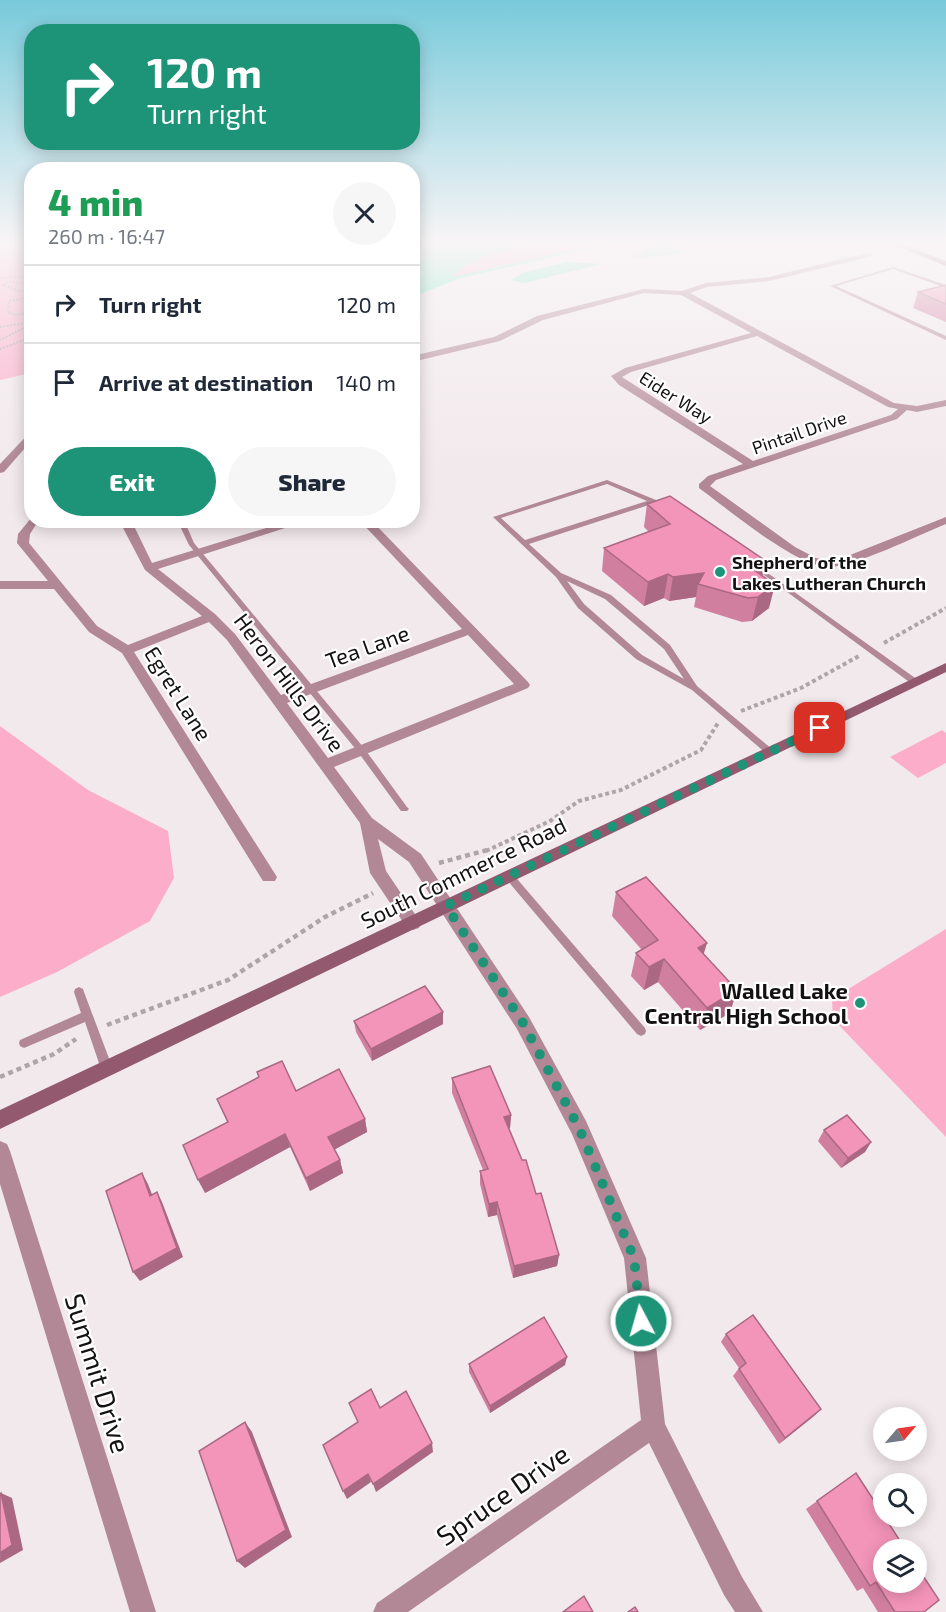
<!DOCTYPE html>
<html lang="en">
<head>
<meta charset="utf-8">
<style>
  :root { --surface:#fff; --page:#f6f6f7; --text:#1f2937; --muted:#747a83; --line:#e0e1e3; --accent:#1d9377 }
  body { margin:0; font-family:"Exo 2",sans-serif; background:var(--page); color:var(--text); height:100vh; display:flex; flex-direction:column; font-size:22px; white-space:nowrap }
  * { box-sizing:border-box; margin:0 }
  p { font-size:20px; color:var(--muted) }
  .icon { flex:none; width:33px; height:33px; fill:none; stroke:currentColor; stroke-width:2; stroke-linecap:round; stroke-linejoin:round }
  .map { position:relative; flex:1; overflow:hidden }
  .drawer { position:absolute; left:24px; top:162px; width:396px; height:366px; display:flex; flex-direction:column; background:var(--surface); border-radius:24px; box-shadow:0 3px 15px #0003 }
  .drawer>* { flex:none }
  .top-card { position:absolute; left:24px; top:24px; width:396px; height:126px; border-radius:24px; box-shadow:0 3px 15px #0003; background:#1d9377; color:#fff; overflow:hidden }
  .needle { width:39px; rotate:61deg }
  .fabs { position:absolute; left:873px; top:1407px; display:grid; gap:12px }
  .fabs a { display:grid; place-items:center; width:54px; height:54px; border-radius:50%; background:var(--surface); box-shadow:0 3px 15px #0003; font-size:30px }
  .pin { position:absolute; display:grid; place-items:center; width:51px; height:51px; color:#fff; margin:-26px; border-radius:12px; box-shadow:0 3px 9px #0006 }
  .me { position:absolute; width:66px; margin:-33px; rotate:354deg; stroke-linejoin:round; filter:drop-shadow(0 0 4px #0008) }
  .turn { display:flex; align-items:center; gap:21px; height:126px; padding:0 24px; font-size:27px }
  .turn .icon { width:78px; height:78px; stroke-width:2.5 }
  .turn b { display:block; font-size:42px; line-height:51px }
  .round { display:grid; place-items:center; flex:none; width:63px; height:63px; border-radius:32px; background:var(--page) }
  .headline { display:flex; align-items:center; justify-content:space-between; height:102px; padding:0 24px }
  h1 { font-size:36px; font-weight:800; line-height:45px; color:#1e9e55 }
  .primary-button { display:flex; gap:12px; margin-top:auto; padding:12px 24px }
  .primary-button a { flex:1; height:69px; border-radius:36px; background:var(--accent); color:#fff; font-size:24px; font-weight:800; line-height:69px; text-align:center }
  .primary-button a+a { background:var(--page); color:var(--text) }
  ul { padding:0; list-style:none }
  li { display:flex; align-items:center; gap:18px; height:78px; padding:0 24px; border-top:2px solid var(--line) }
  li div { flex:1 }
  li b { display:block; font-size:22px }
  li em { font-style:normal }
  .map>svg:first-child { display:block }
</style>
</head>
<body>
<div class="map">
<svg width="946" height="1612" viewBox="0 0 946 1612">
  <rect width="100%" height="100%" fill="#f2e9ec"/>
  <!-- green -->
  <g fill="#fbadca">
    <path d="M0 242H32L31 373 0 380Z"/>
    <path d="M413 242H607L413 286Z"/>
    <path d="M0 726 88 790 168 831 174 878 150 921 57 972 0 997Z"/>
    <path d="M942 730 946 733V763L918 778 890 757Z"/>
    <path d="M946 929V1137L833 1019 832 999Z"/>
  </g>
  <!-- water -->
  <g fill="#71ebc8">
    <path d="M435 242H545C515 247 472 254 452 277L563 252 621 242 460 278 413 297V252Z"/>
    <path d="M660 242 686 253 633 258 646 250 644 245Z"/>
    <path d="M568 262 602 264 524 283 511 280 522 273Z"/>
  </g>
  <g fill="none" stroke-linecap="round" stroke-linejoin="round">
    <!-- path-far2 -->
    <g stroke="#ada5a8" stroke-width="2" stroke-dasharray="2 1.5" stroke-linecap="butt">
      <path d="M0 278 32 276"/>
      <path d="M32 284 9 282 3 285 19 291H32"/>
      <path d="M32 297 9 301 8 312 15 315 32 312"/>
      <path d="M0 327 25 323 28 326 0 340"/>
      <path d="M0 349 32 337"/>
    </g>
    <!-- path-far1 -->
    <g stroke="#ada5a8" stroke-width="4" stroke-dasharray="4 3" stroke-linecap="butt">
      <path d="M884 643 946 608"/>
      <path d="M741 711 801 688 859 656"/>
      <path d="M486 851 550 821 579 801 621 790 701 750 718 723"/>
    </g>
    <!-- path -->
    <g stroke="#ada5a8" stroke-width="4.5" stroke-dasharray="5 4" stroke-linecap="butt">
      <path d="M439 863 491 849"/>
      <path d="M107 1025 228 980 325 917 373 893"/>
      <path d="M0 1077 54 1054 76 1039"/>
    </g>
    <!-- lane -->
    <g fill="#b28897" fill-rule="evenodd">
      <path d="M893 267 946 285V288L893 269 836 286 946 336V340L830 286Z"/>
      <path d="M607 480 656 500 669 507 666 509 652 504 529 544 561 573 611 595 670 645 697 686 773 750 774 752 773 754H767L692 690 636 659 578 608 556 577 493 517ZM607 484 647 501 525 540 501 518ZM567 581 605 599 664 649 684 679 642 655 584 604Z"/>
      <path d="M177 520H184L194 543 364 748 407 807 409 809 407 811H401L358 752 189 545Z"/>
      <path d="M755 564 918 680 919 682 918 684H912L753 567V565Z"/>
      <path d="M509 872 512 873 645 1028 646 1031 645 1034 641 1036 637 1034 506 879 504 876 506 873Z"/>
      <path d="M79 987 83 989 84 992 113 1069 111 1073 107 1074 103 1073 101 1069 85 1022 24 1048 20 1046 19 1043 20 1040 81 1013 74 992 75 989Z"/>
    </g>
    <!-- street -->
    <g fill="#b28897" fill-rule="evenodd">
      <path d="M870 252 873 256 769 281 707 287 690 293 894 403 917 406 946 400V406L917 412 907 410 897 419 716 480 710 486 795 547 816 558 829 561 845 557 946 517V524C919 535 854 567 829 567 796 567 728 509 699 488V484L708 476 743 464 619 385 611 376 625 368 751 333 681 295 644 293 543 320 500 341 412 362V356L494 337 537 316 644 289 682 291 706 283 769 277ZM757 336 888 407 898 409 891 415 753 461 622 377 631 372Z"/>
      <path d="M32 430V440L4 472 0 473V464Z"/>
      <path d="M32 517V520H39L30 534 29 543 97 626 128 645 202 616 145 570 122 526V520H134V526L152 563 292 520H310L158 569 215 614 235 634 281 695 462 629 359 520H371L528 682 530 685 528 688 334 767 372 818 421 854 529 1017 586 1121 646 1258 665 1424 742 1577 763 1612H735L724 1595 649 1443 408 1612H373L377 1603 641 1420 624 1258 572 1134 517 1029 409 862 378 839 386 871 421 923 419 928 413 930 407 928 370 873 360 823 227 640 209 622 134 652 277 877 275 881H263L122 653 89 632 54 589H0V581H48L17 543 18 534ZM468 635 514 684 328 758 287 703Z"/>
      <path d="M0 1141 7 1144 10 1151 156 1612H130L0 1184Z"/>
    </g>
    <!-- secondary -->
    <g fill="#93596f" fill-rule="evenodd">
      <path d="M886 242H896L946 261V266Z"/>
      <path d="M946 663V672L0 1129V1110Z"/>
    </g>
  </g>
  <!-- wall -->
  <g fill="#d17f9f">
    <path d="M946 285V322L913 308 918 292Z"/>
    <path d="M647 504 763 576 769 608 752 621 742 622 694 607 696 597 669 601 664 598 644 606 602 571 604 548 649 532 644 527Z"/>
    <path d="M616 892 704 954 730 1013 700 1030 658 982 644 990 631 976 636 953 642 950 612 916Z"/>
    <path d="M443 1012V1024L372 1061 356 1032 354 1021Z"/>
    <path d="M257 1072 296 1091 365 1119 367 1132 334 1149 340 1160 343 1173 310 1191 290 1147 205 1193 227 1122 217 1099 259 1078Z"/>
    <path d="M452 1078 511 1115 510 1128 509 1129 559 1255 557 1266 513 1278 497 1215 488 1217 480 1184V1171L483 1170 452 1093Z"/>
    <path d="M824 1130 871 1142 865 1152 841 1168 818 1141Z"/>
    <path d="M726 1334 814 1416 779 1444 733 1376 739 1368 721 1342Z"/>
    <path d="M469 1364 565 1365 490 1413 469 1372Z"/>
    <path d="M856 1473 924 1612H878L863 1588 857 1591 806 1509Z"/>
  </g>
  <!-- shaded-wall -->
  <g fill="#aa6882">
    <path d="M766 561 760 585 753 569Z"/>
    <path d="M704 573 698 584 696 597 669 601 673 577Z"/>
    <path d="M668 574 664 598 644 606 648 582Z"/>
    <path d="M775 585 769 608 752 621 758 597Z"/>
    <path d="M707 943 700 966 698 948Z"/>
    <path d="M664 959 658 982 644 990 649 967Z"/>
    <path d="M737 990 730 1013 700 1030 707 1008Z"/>
    <path d="M443 1012V1024L372 1061 371 1049Z"/>
    <path d="M511 1115 510 1128 503 1131 504 1117Z"/>
    <path d="M365 1119 367 1132 332 1151 328 1137Z"/>
    <path d="M285 1134 290 1147 205 1193 198 1180Z"/>
    <path d="M871 1142 865 1152 841 1168 848 1158Z"/>
    <path d="M340 1160 343 1173 310 1191 306 1178Z"/>
    <path d="M142 1173 148 1184 156 1205 150 1196Z"/>
    <path d="M157 1192 162 1202 183 1257 140 1281 133 1272Z"/>
    <path d="M497 1202V1215L488 1217 489 1204Z"/>
    <path d="M559 1255 557 1266 513 1278 514 1266Z"/>
    <path d="M567 1357 565 1365 490 1413V1406Z"/>
    <path d="M821 1409 814 1416 779 1444 785 1438Z"/>
    <path d="M245 1422 252 1432 292 1537 245 1568 237 1561Z"/>
    <path d="M432 1443 433 1452 376 1492 373 1484Z"/>
    <path d="M368 1474 371 1482 347 1499 343 1491Z"/>
    <path d="M1 1493 12 1498 23 1550 0 1563Z"/>
  </g>
  <!-- building -->
  <g fill="#f394b9" stroke="#aa6882" stroke-width="1.5">
    <path d="M946 285V304L918 292Z"/>
    <path d="M670 496 766 561 753 569 775 585 758 597 748 598 698 584 704 573 673 577 668 574 648 582 604 548 670 524 647 504Z"/>
    <path d="M646 877 707 943 698 948 737 990 707 1008 664 959 649 967 636 953 658 940 616 892Z"/>
    <path d="M425 986 443 1012 371 1049 354 1021Z"/>
    <path d="M282 1061 296 1091 339 1069 365 1119 328 1137 340 1160 306 1178 285 1134 198 1180 183 1145 228 1122 217 1099 259 1077 257 1072Z"/>
    <path d="M490 1066 511 1115 504 1117 522 1160H526L536 1194 541 1193 559 1255 514 1266 497 1202 489 1204 480 1171 488 1169 452 1078Z"/>
    <path d="M847 1115 871 1142 848 1158 824 1130Z"/>
    <path d="M142 1173 150 1196 157 1192 177 1248 133 1272 106 1191Z"/>
    <path d="M753 1315 821 1409 785 1438 739 1369 746 1363 726 1334Z"/>
    <path d="M544 1317 567 1357 490 1406 469 1364Z"/>
    <path d="M371 1389 380 1408 406 1391 432 1443 373 1484 368 1474 343 1491 323 1445 358 1422 349 1403Z"/>
    <path d="M245 1422 286 1530 237 1561 199 1451Z"/>
    <path d="M856 1473 906 1550H884V1582H916V1565L939 1600 924 1612H895L876 1582 870 1586 817 1501Z"/>
    <path d="M1 1493 12 1545 0 1553V1494Z"/>
    <path d="M584 1596 593 1612H563Z"/>
    <path d="M635 1607 638 1612H628Z"/>
  </g>
  <!-- sky -->
  <linearGradient id="sky" x2="0" y2="1"><stop stop-color="#78cadb"/><stop offset="0.52" stop-color="#f9f5f6"/><stop offset="1" stop-color="#f9f5f6" stop-opacity="0"/></linearGradient>
  <rect width="946" height="467" fill="url(#sky)"/>
  <g fill="none" stroke-linecap="round" stroke-linejoin="round">
    <!-- route -->
    <path stroke="#1d9377" stroke-width="10" stroke-dasharray="0 18" d="M641 1321 634 1258 579 1128 523 1023 446 906 820 728"/>
  </g>
  <!-- markers -->
  <g fill="#1d9377" stroke="#fff" stroke-width="2">
    <circle cx="720" cy="572" r="6"/>
    <circle cx="860" cy="1003" r="6"/>
  </g>
  <g text-anchor="middle" dominant-baseline="central" stroke-width="4.5" stroke-linejoin="round" paint-order="stroke">
    <!-- far-street labels -->
    <g font-size="18" fill="#141112" stroke="#fff">
      <text transform="translate(676 397) rotate(32)">Eider Way</text>
      <text transform="translate(799 432) rotate(-19)">Pintail Drive</text>
    </g>
    <!-- far-poi labels -->
    <g font-size="18" font-weight="bold" fill="#141112" stroke="#fff" text-anchor="start">
      <text x="732" y="562">Shepherd of the<tspan x="732" dy="21">Lakes Lutheran Church</tspan></text>
    </g>
    <!-- street labels -->
    <g font-size="22" fill="#141112" stroke="#fff">
      <text transform="translate(367 646) rotate(-20)">Tea Lane</text>
      <text transform="translate(290 682) rotate(53)">Heron Hills Drive</text>
      <text transform="translate(179 693) rotate(58)">Egret Lane</text>
      <text transform="translate(463 872) rotate(-26)">South Commerce Road</text>
    </g>
    <!-- poi labels -->
    <g font-size="22" font-weight="bold" fill="#141112" stroke="#fff" text-anchor="end">
      <text x="848" y="990">Walled Lake<tspan x="848" dy="25">Central High School</tspan></text>
    </g>
    <!-- near-street labels -->
    <g font-size="27" fill="#141112" stroke="#fff">
      <text transform="translate(99 1373) rotate(73)">Summit Drive</text>
      <text transform="translate(502 1494) rotate(-35)">Spruce Drive</text>
    </g>
  </g>
</svg>
<div class="fabs">
<a><svg class="needle" viewBox="-14 -14 28 28"><path d="M0-13l5 13h-10z" fill="#e53935"/><path d="M0 13l5-13h-10z" fill="#747a83"/></svg></a>
<a><svg class="icon" aria-label="search" viewBox="0 0 24 24"><circle cx="10" cy="10" r="6"/><path d="M15 15l6 6"/></svg></a>
<a><svg class="icon" aria-label="layers" viewBox="0 0 24 24"><path d="M12 4l9 5-9 5-9-5zM3 14l9 5 9-5"/></svg></a>
</div>
<div class="pin" style="left:820px;top:728px;background:#d93025"><svg class="icon" aria-label="arrive" viewBox="0 0 24 24"><path d="M6 21V4h12l-3 4 3 4H6"/></svg></div>
<svg class="me" style="left:641px;top:1321px" viewBox="-20 -20 40 40"><circle r="17" fill="#1d9377" stroke="#fff" stroke-width="3"/><path d="M0-11L8 9 0 5-8 9z" fill="#fff"/></svg>
<div class="top-card">
<div class="turn"><svg class="icon" aria-label="right" viewBox="0 0 24 24"><path d="M7 20v-9h11M14 6l5 5-5 5"/></svg><div><b>120 m</b>Turn right</div></div>
</div>
<section class="drawer">
<div class="headline"><div><h1>4 min</h1><p>260 m · 16:47</p></div><a class="round"><svg class="icon" aria-label="close" viewBox="0 0 24 24"><path d="M6 6l12 12M18 6L6 18"/></svg></a></div>
<ul>
<li><svg class="icon" aria-label="right" viewBox="0 0 24 24"><path d="M7 20v-9h11M14 6l5 5-5 5"/></svg><div><b>Turn right</b></div><em>120 m</em></li>
<li><svg class="icon" aria-label="arrive" viewBox="0 0 24 24"><path d="M6 21V4h12l-3 4 3 4H6"/></svg><div><b>Arrive at destination</b></div><em>140 m</em></li>
</ul>
<div class="primary-button"><a>Exit</a><a>Share</a></div>
</section>
</div>
</body>
</html>
